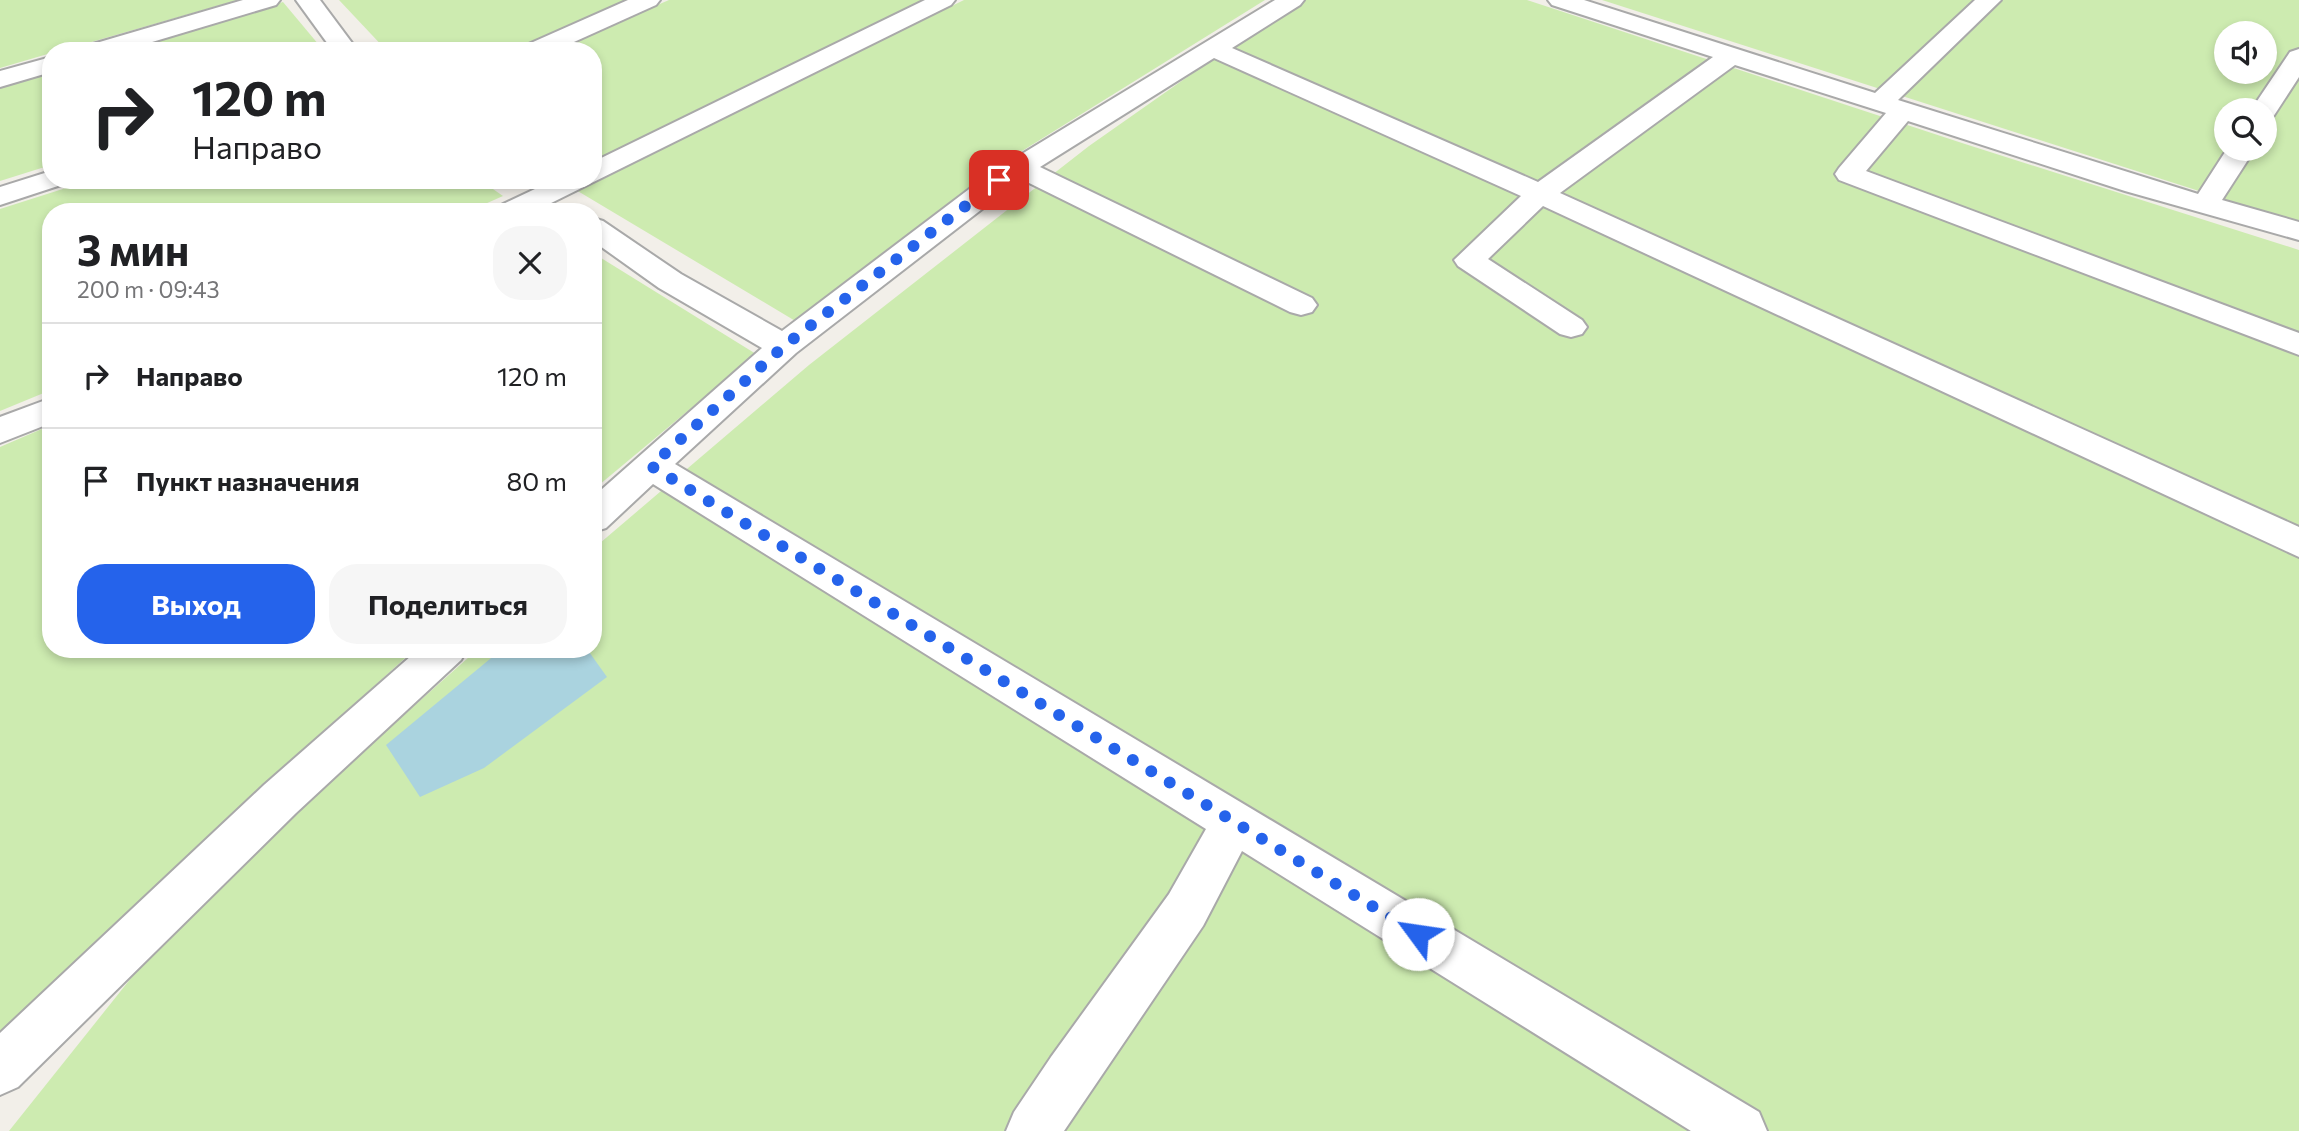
<!DOCTYPE html>
<html lang="ru">
<head>
<meta charset="utf-8">
<style>
  :root { --surface:#fff; --page:#f6f6f6; --text:#202124; --muted:#757577; --line:#e0e0e0; --accent:#2563eb }
  body { margin:0; font-family:Commissioner,sans-serif; background:var(--page); color:var(--text); height:100vh; display:flex; flex-direction:column; font-size:26px; white-space:nowrap }
  * { box-sizing:border-box; margin:0 }
  p { font-size:23px; color:var(--muted) }
  .icon { flex:none; width:38px; height:38px; fill:none; stroke:currentColor; stroke-width:2; stroke-linecap:round; stroke-linejoin:round }
  .map { position:relative; flex:1; overflow:hidden }
  .drawer { position:absolute; left:42px; top:203px; width:560px; height:455px; display:flex; flex-direction:column; background:var(--surface); border-radius:28px; box-shadow:0 4px 10px #0003 }
  .drawer>* { flex:none }
  .hud { position:absolute; left:42px; top:42px; width:560px; height:147px; border-radius:28px; box-shadow:0 4px 10px #0003; background:#fff; color:var(--text); overflow:hidden }
  .buttons { position:absolute; left:2214px; top:21px; display:grid; gap:14px }
  .buttons a { display:grid; place-items:center; width:63px; height:63px; border-radius:50%; background:var(--surface); box-shadow:0 4px 10px #0003; font-size:35px }
  .pin { position:absolute; display:grid; place-items:center; width:60px; height:60px; color:#fff; margin:-30px; border-radius:14px; box-shadow:0 4px 10px #0006 }
  .me { position:absolute; width:77px; margin:-38px; rotate:301deg; stroke-linejoin:round; filter:drop-shadow(0 0 5px #0008) }
  .turn { display:flex; align-items:center; gap:24px; height:147px; padding:0 35px; font-size:32px }
  .turn .icon { width:91px; height:91px; stroke-width:2.5 }
  .turn b { display:block; font-size:49px; line-height:60px }
  .round { display:grid; place-items:center; flex:none; width:74px; height:74px; border-radius:28px; background:var(--page) }
  .overview { display:flex; align-items:center; justify-content:space-between; height:119px; padding:0 35px }
  h1 { font-size:42px; font-weight:700; line-height:52px }
  .cta { display:flex; gap:14px; margin-top:auto; padding:14px 35px }
  .cta a { flex:1; height:80px; border-radius:28px; background:var(--accent); color:#fff; font-size:28px; font-weight:700; line-height:80px; text-align:center }
  .cta a+a { background:var(--page); color:var(--text) }
  ul { padding:0; list-style:none }
  li { display:flex; align-items:center; gap:21px; height:105px; padding:0 35px; border-top:2px solid var(--line) }
  li div { flex:1 }
  li b { display:block; font-size:26px }
  li em { font-style:normal }
  .map>svg:first-child { display:block }
</style>
</head>
<body>
<div class="map">
<svg width="2299" height="1131" viewBox="0 0 2299 1131">
  <rect width="100%" height="100%" fill="#f2efe9"/>
  <!-- grass -->
  <g fill="#cdebb0" fill-rule="evenodd">
    <path d="M0 0H238L60 51H51V53L0 68Z"/>
    <path d="M339 0H633L514 51H387Z"/>
    <path d="M669 0H925L593 163V51H551Z"/>
    <path d="M964 0H1265L993 169 797 322 576 190Z"/>
    <path d="M1297 0H1527L1965 144 2299 250V1131H9L187 908 478 649H593V549L809 365 1089 146Z"/>
    <path d="M1602 0H2299V223ZM2226 33H2264V72H2226ZM2226 110H2264V149H2226Z"/>
    <path d="M283 2 324 51H116Z"/>
    <path d="M51 70V165L0 181V84Z"/>
    <path d="M91 180H480L503 196 467 212H51V390L0 411V209Z"/>
    <path d="M593 253 756 354 593 490Z"/>
    <path d="M51 425V649H415L163 879 0 1039V447Z"/>
  </g>
  <!-- water -->
  <path fill="#aad3df" d="M502 649H587L607 677 484 768 420 797 386 745Z"/>
  <g fill="none" stroke-linecap="round" stroke-linejoin="round">
    <!-- minor casing -->
    <g stroke="#a9a9a9" stroke-width="4">
      <g id="minor">
        <path d="M243 0H280L276 5 122 51H83L86 46Z"/>
        <path d="M296 0H320L358 51H333Z"/>
        <path d="M628 0H660L656 5 554 51H521L524 46Z"/>
        <path d="M925 0H955L951 5 533 212H495L499 206 554 180H593V162Z"/>
        <path d="M1275 0H1304L1300 5 1232 48 1538 182 1713 57 1552 5 1548 0H1584L1875 93 1975 0H2001L1898 100 2198 194 2227 149H2255L2222 200 2299 222V240L2125 191 1908 121 1866 171 2299 333V355L1839 180 1835 174 1839 168 1886 113 1735 65 1560 193 2299 527V557L1543 206 1488 259 1582 320 1587 327 1582 334 1571 337 1560 334 1458 266 1454 260 1521 196 1214 58 1040 167 1312 298 1317 305 1312 312 1301 315 1290 312 1021 179 796 353 675 464 1759 1112 1767 1131H1691L1242 851 1203 926 1064 1131H1006L1014 1112 1051 1057 1169 894 1206 829 653 484 606 528 593 532V497L762 348 659 288 593 241V218L603 221 681 274 782 331 989 174Z"/>
        <path d="M2299 49V77L2273 117 2264 119V110H2251L2290 52Z"/>
        <path d="M51 57V72L0 87V71Z"/>
        <path d="M51 171V180H64L61 185 0 205V187Z"/>
        <path d="M51 398V423L0 443V417Z"/>
        <path d="M419 649H467L461 660 296 813 18 1087 0 1095V1033L264 785Z"/>
      </g>
    </g>
    <!-- minor -->
    <use href="#minor" fill="#fff" fill-rule="evenodd"/>
  </g>
  <g fill="none" stroke-linecap="round" stroke-linejoin="round">
    <!-- route -->
    <path stroke="#2563eb" stroke-width="12" stroke-dasharray="0 21.6" d="M999 180 784 346 651 466 1418 934"/>
  </g>
</svg>
<div class="buttons">
<a><svg class="icon" aria-label="sound" viewBox="0 0 24 24"><path d="M4 9h4l5-4v14l-5-4H4zM17 9q2 3 0 6"/></svg></a>
<a><svg class="icon" aria-label="search" viewBox="0 0 24 24"><circle cx="10" cy="10" r="6"/><path d="M15 15l6 6"/></svg></a>
</div>
<div class="pin" style="left:999px;top:180px;background:#d93025"><svg class="icon" aria-label="arrive" viewBox="0 0 24 24"><path d="M6 21V4h12l-3 4 3 4H6"/></svg></div>
<svg class="me" style="left:1418px;top:934px" viewBox="-20 -20 40 40"><circle r="19" fill="#fff"/><path d="M0-13L10 11 0 6-10 11z" fill="#2563eb"/></svg>
<div class="hud">
<div class="turn"><svg class="icon" aria-label="right" viewBox="0 0 24 24"><path d="M7 20v-9h11M14 6l5 5-5 5"/></svg><div><b>120 m</b>Направо</div></div>
</div>
<section class="drawer">
<div class="overview"><div><h1>3 мин</h1><p>200 m · 09:43</p></div><a class="round"><svg class="icon" aria-label="close" viewBox="0 0 24 24"><path d="M6 6l12 12M18 6L6 18"/></svg></a></div>
<ul>
<li><svg class="icon" aria-label="right" viewBox="0 0 24 24"><path d="M7 20v-9h11M14 6l5 5-5 5"/></svg><div><b>Направо</b></div><em>120 m</em></li>
<li><svg class="icon" aria-label="arrive" viewBox="0 0 24 24"><path d="M6 21V4h12l-3 4 3 4H6"/></svg><div><b>Пункт назначения</b></div><em>80 m</em></li>
</ul>
<div class="cta"><a>Выход</a><a>Поделиться</a></div>
</section>
</div>
</body>
</html>
